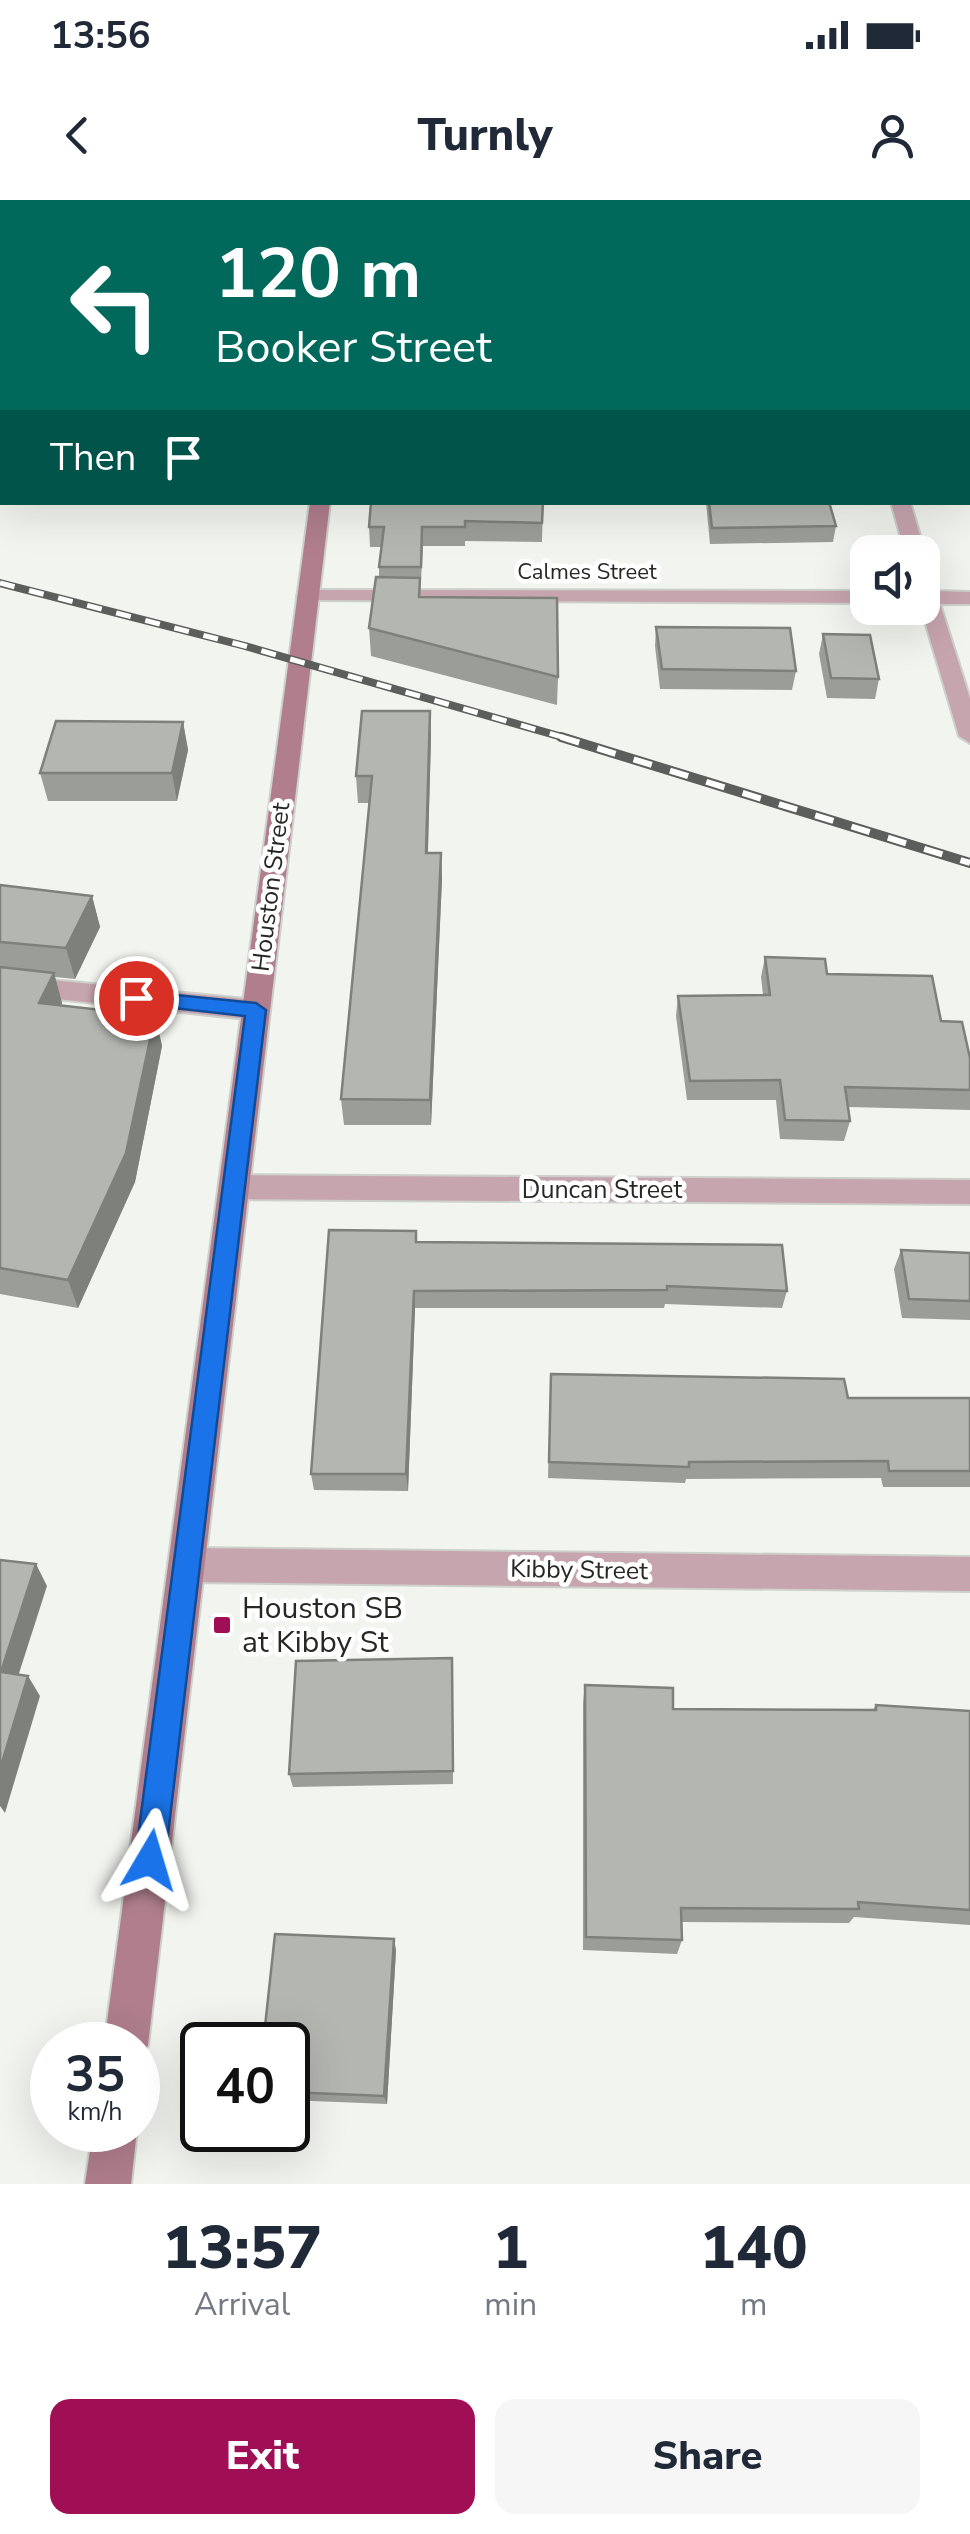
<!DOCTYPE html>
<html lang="en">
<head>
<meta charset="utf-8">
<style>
  :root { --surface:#fff; --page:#f6f6f7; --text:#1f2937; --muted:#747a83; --accent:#a00f56 }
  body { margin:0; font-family:"Nunito Sans",sans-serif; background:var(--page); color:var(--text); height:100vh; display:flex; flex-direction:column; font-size:38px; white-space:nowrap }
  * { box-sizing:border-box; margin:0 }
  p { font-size:32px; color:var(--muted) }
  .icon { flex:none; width:55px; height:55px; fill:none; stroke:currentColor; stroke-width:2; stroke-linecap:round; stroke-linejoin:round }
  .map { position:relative; height:1984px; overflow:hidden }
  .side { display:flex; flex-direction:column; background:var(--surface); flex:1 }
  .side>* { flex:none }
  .hud { position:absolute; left:0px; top:0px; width:970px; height:305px; box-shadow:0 10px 40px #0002; background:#00695c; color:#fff; overflow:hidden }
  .fabs { position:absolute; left:850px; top:335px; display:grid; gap:20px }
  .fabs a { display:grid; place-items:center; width:90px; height:90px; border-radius:20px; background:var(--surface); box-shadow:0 10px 40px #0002; font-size:50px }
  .speed { position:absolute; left:30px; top:1822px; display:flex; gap:20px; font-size:50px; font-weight:700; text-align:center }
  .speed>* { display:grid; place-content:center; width:130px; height:130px; border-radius:50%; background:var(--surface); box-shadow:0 10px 40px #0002; line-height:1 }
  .speed small { font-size:25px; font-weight:400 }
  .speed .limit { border:5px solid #111; border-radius:15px; background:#fff; color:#111 }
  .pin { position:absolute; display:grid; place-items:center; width:85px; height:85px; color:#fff; margin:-42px; border:5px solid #fff; border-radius:50%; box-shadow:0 2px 10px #0007 }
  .me { position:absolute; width:110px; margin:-55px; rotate:7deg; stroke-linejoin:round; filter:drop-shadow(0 0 8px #0008) }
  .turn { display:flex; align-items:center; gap:35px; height:210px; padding:0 50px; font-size:45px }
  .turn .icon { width:130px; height:130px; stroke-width:2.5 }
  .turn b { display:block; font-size:70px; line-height:85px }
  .then { display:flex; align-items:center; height:95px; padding:0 50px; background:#0003; gap:20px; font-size:38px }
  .eta { display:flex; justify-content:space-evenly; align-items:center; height:170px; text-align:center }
  .eta b { font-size:60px; font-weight:800; line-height:70px }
  .button { display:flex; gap:20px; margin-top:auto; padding:20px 50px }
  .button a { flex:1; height:115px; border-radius:20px; background:var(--accent); color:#fff; font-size:40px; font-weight:800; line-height:115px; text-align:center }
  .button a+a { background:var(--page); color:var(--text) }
  .status { display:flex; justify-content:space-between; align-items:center; height:70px; padding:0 50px; background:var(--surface); direction:ltr }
  .status svg { height:28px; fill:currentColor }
  header { display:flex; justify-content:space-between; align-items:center; height:130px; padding:0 50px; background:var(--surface); font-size:45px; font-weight:800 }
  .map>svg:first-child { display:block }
</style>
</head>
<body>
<div class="status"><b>13:56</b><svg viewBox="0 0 49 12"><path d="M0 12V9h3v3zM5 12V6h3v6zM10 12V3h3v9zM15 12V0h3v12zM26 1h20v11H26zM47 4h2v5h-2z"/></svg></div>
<header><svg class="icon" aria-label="back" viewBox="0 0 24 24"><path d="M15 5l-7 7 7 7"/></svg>Turnly<svg class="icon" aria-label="person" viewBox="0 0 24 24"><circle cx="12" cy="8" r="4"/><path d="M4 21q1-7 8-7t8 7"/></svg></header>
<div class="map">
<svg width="970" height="1984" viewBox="0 0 970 1984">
  <rect width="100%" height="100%" fill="#f2f5ef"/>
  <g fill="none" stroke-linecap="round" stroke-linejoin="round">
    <!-- street casing -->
    <g stroke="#cdd0cb" stroke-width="4">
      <g id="street">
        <rect x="803" y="0" width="14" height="2"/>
        <rect x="0" y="237" width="2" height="10"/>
        <path d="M891 302H910L925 352 922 356V352H905Z"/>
        <path d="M922 371 929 373 937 391 970 392V404H940L970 499V543L959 536 921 408Z"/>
        <path d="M307 390 868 391V403L300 400 297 396 300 392Z"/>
        <path d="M0 775 256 800 266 803 270 810 266 817 256 820 0 793Z"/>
        <path d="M234 975 970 980V1004L234 999 223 995 219 987 223 979Z"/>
        <path d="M188 1348 970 1357V1391L188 1382 175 1377 170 1365 175 1353Z"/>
      </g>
    </g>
    <!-- secondary casing -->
    <g stroke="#cdd0cb" stroke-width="4">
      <g id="secondary">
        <rect x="353" y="0" width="14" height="2"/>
        <path d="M310 302H330L148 1845 138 1862V1845H104Z"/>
        <path d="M93 1930H137L131 1984H85Z"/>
      </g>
    </g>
    <!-- street -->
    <use href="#street" fill="#c7a5af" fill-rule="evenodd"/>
    <!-- secondary -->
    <use href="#secondary" fill="#b07e8d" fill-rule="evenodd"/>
    <!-- rail-far1 casing -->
    <g stroke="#5c5e5b" stroke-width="8">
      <path id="rail-far1" d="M0 383 245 446 569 539"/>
    </g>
    <!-- rail casing -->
    <g stroke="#5c5e5b" stroke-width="10">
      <path id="rail" d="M561 537 970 663"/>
    </g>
    <!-- rail-far1 -->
    <use href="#rail-far1" stroke="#fff" stroke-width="5" stroke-dasharray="15" stroke-linecap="butt"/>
    <!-- rail -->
    <use href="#rail" stroke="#fff" stroke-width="6" stroke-dasharray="19" stroke-linecap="butt"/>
  </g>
  <!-- wall -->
  <g fill="#9b9d98">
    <path d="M875 0H970V267L968 260V2H876Z"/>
    <path d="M2 37V203H0V42Z"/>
    <path d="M543 302 542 342 465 341V346H423L420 397 558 477 557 505 371 456 369 428 379 377V367L382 347H370L369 327Z"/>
    <path d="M706 302H829L836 326 833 342 710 344Z"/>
    <path d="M656 427 796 471 792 490 660 489 655 446Z"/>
    <path d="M823 434 879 479 875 499 827 498 819 454Z"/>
    <path d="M430 511 431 537 428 653H441L442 679 431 925H344L341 899 370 603H358L356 576Z"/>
    <path d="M183 522 188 550 177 601H48L40 573Z"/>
    <path d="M0 685 92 696 100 727 75 779 55 777 62 803 61 805 155 816 162 846 135 982 78 1108 0 1094Z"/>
    <path d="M765 757 827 774 941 821 970 858V910L848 907 850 921 844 941 780 939 776 900H687L676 816 678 796 763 795 761 777Z"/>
    <path d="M417 1042 787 1091 782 1108 665 1104 664 1108H415L408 1291 314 1290 311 1274Z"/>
    <path d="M901 1050 970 1053V1120L902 1118 894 1069Z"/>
    <path d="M550 1191 848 1198H970V1287H883L881 1278 686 1279 685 1283 548 1278Z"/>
    <path d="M453 1473V1584L293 1587 289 1574Z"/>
    <path d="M585 1485 673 1509 873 1510 876 1505 970 1511V1725L854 1717 849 1723 682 1722V1740L677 1754 583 1750V1503Z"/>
    <path d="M396 1750 387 1904 288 1900V1845Z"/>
  </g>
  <!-- shaded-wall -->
  <g fill="#7e807c">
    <path d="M430 511 431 537 427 679 426 653Z"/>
    <path d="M183 522 188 550 177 601 172 573Z"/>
    <path d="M441 653 442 679 431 925 430 900Z"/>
    <path d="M92 696 100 727 75 779 66 748Z"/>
    <path d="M54 773 62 803 48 833 39 803Z"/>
    <path d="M155 816 162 846 135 982 78 1108 68 1080Z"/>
    <path d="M414 1091 415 1108 408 1291 406 1274Z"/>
    <path d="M36 1364 47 1386 13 1492 1 1472Z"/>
    <path d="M28 1476 40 1496 5 1613 0 1606V1569Z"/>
    <path d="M394 1739 396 1750 387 1904 384 1896Z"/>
  </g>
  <!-- building -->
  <g fill="#b4b7b1" stroke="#7e807c" stroke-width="2.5">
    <path d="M20 0H83L82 2H19Z"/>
    <path d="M218 0H315L314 2H217Z"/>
    <path d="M676 0H751V2H677Z"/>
    <path d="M883 0H970V64L968 72 970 73V238L968 232V2H878L877 1Z"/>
    <path d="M2 37V184H0V42Z"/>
    <path d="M371 302H543L542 323 465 321V327H422L421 367H379L384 327H369Z"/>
    <path d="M709 302H829L836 326 712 328Z"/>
    <path d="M376 377 420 378 419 397 557 398 558 477 369 428Z"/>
    <path d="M656 427 790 428 796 471 662 469Z"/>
    <path d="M823 434 870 435 879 479 831 478Z"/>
    <path d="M362 511H430L426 653H441L430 900 341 899 372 576H356Z"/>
    <path d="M56 521 183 522 172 573H40Z"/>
    <path d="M0 685 92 696 66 748 0 742Z"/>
    <path d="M765 757 825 759 827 774 932 776 941 821 962 822 970 858V890L845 887 850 921 785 920 780 880 690 881 678 796 770 795Z"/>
    <path d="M0 767 54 773 39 803 155 816 126 953 68 1080 0 1068Z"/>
    <path d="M329 1030 416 1031V1042L782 1045 787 1091 667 1086V1090L414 1091 406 1274H311Z"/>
    <path d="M901 1050 970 1053V1101L909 1099Z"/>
    <path d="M551 1174 844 1179 848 1198H970V1271H889L888 1261 689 1262V1267L549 1262Z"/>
    <path d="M0 1360 36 1364 1 1472 28 1476 0 1569Z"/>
    <path d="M452 1458 453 1571 289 1574 296 1461Z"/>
    <path d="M585 1485 673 1488V1509L876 1510V1505L970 1511V1710L858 1702 859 1709 681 1708 682 1740 586 1737Z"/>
    <path d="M275 1734 394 1739 384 1896 288 1892V1845H263Z"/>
  </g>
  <!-- route -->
  <path fill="#1a73e8" stroke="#114b97" stroke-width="2.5" d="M136 791 256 803 266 810 165 1660 161 1671 150 1676 139 1671 135 1660 245 816 129 803 126 798Z"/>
  <!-- markers -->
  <rect fill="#a00f56" stroke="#fff" stroke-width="4" x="212" y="1415" width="20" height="20" rx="5"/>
  <g text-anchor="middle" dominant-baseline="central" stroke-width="9" stroke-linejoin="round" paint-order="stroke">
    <!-- far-street labels -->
    <g font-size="22" fill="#272826" stroke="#fff">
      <text x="587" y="372">Calmes Street</text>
    </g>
    <!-- street labels -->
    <g font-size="25" fill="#272826" stroke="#fff">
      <text transform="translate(271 687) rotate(-83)">Houston Street</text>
      <text x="602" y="990">Duncan Street</text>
      <text transform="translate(579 1370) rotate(1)">Kibby Street</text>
    </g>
    <!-- near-poi labels -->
    <g font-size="30" fill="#272826" stroke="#fff" text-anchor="start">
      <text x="242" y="1408">Houston SB<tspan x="242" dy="34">at Kibby St</tspan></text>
    </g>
  </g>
</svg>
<div class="fabs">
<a><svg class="icon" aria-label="sound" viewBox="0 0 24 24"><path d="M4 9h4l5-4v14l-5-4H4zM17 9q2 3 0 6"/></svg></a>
</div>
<div class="speed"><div>35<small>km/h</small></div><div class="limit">40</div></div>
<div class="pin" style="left:136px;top:798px;background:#d93025"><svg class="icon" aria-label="arrive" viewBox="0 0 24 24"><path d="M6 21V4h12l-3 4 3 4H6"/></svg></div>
<svg class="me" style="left:150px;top:1660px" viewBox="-20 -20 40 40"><path d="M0-17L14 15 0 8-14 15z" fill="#1a73e8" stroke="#fff" stroke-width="4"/></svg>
<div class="hud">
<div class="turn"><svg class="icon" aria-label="left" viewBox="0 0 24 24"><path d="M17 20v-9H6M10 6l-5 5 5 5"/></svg><div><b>120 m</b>Booker Street</div></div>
<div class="then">Then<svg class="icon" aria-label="arrive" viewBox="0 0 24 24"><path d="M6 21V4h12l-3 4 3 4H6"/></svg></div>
</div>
</div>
<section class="side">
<div class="eta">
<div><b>13:57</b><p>Arrival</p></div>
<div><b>1</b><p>min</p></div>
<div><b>140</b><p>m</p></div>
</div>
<div class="button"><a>Exit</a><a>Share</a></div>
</section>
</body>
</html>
